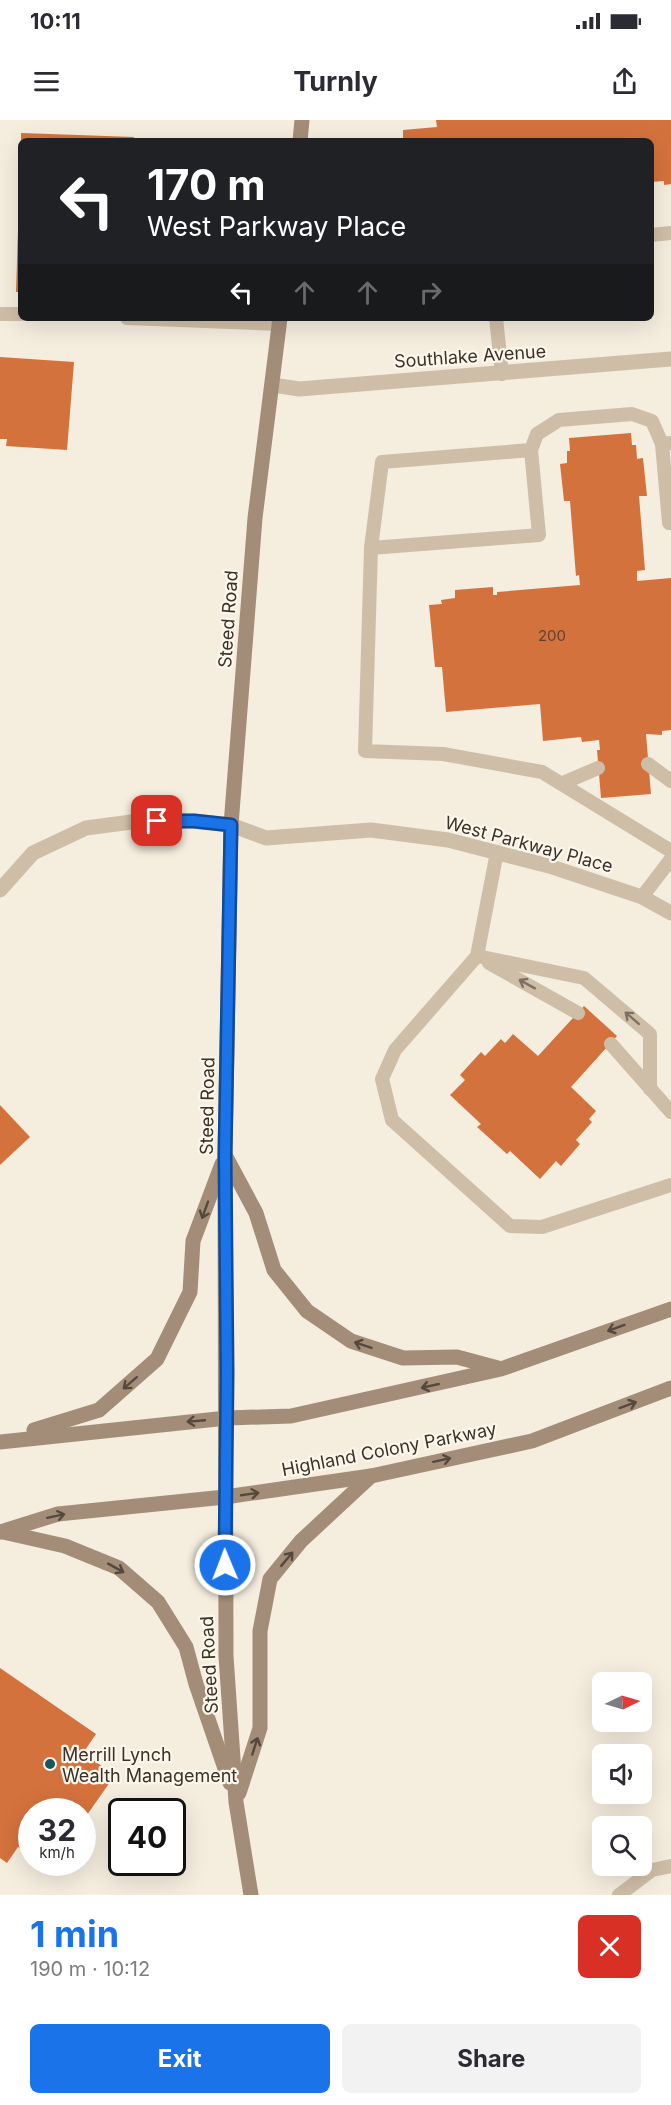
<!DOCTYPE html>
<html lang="en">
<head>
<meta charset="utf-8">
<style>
  :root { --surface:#fff; --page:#f2f2f3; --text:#2b2b33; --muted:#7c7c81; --accent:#1a73e8 }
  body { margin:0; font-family:Inter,sans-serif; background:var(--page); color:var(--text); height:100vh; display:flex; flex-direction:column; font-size:22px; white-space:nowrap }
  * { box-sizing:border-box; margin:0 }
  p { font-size:20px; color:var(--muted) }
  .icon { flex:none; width:33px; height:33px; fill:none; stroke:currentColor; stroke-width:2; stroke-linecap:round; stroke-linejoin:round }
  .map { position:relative; height:1775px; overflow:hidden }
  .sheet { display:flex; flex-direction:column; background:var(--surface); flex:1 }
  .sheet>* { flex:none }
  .hud { position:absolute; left:18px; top:18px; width:636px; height:183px; border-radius:9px; box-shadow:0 6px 24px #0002; background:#202124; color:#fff; overflow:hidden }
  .needle { width:39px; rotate:85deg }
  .fabs { position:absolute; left:592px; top:1552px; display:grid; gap:12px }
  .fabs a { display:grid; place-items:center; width:60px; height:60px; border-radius:9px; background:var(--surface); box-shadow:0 6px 24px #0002; font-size:30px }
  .speed { position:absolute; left:18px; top:1678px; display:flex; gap:12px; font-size:30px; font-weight:700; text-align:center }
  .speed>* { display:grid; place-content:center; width:78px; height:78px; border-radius:50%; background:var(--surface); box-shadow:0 6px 24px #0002; line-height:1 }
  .speed small { font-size:15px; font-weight:400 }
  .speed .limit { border:3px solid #111; border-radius:9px; background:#fff; color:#111 }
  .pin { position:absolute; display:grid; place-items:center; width:51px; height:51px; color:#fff; margin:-26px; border-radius:12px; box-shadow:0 3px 9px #0006 }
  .me { position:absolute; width:66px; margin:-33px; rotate:359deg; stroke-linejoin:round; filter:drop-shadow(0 0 4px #0008) }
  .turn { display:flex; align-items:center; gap:21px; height:126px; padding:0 30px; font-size:27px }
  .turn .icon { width:78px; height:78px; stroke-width:2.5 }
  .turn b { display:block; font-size:42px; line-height:51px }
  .lanes { display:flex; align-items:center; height:57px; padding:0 30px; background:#0003; justify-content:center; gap:30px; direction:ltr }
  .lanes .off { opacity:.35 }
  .round { display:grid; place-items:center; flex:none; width:63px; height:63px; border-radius:9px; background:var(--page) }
  .headline { display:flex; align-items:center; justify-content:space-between; height:102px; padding:0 30px }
  h1 { font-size:36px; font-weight:700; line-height:45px; color:var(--accent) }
  .primary-button { display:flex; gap:12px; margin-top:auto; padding:12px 30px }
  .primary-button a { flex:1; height:69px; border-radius:9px; background:var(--accent); color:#fff; font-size:24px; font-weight:700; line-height:69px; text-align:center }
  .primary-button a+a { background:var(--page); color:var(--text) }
  .status { display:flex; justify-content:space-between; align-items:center; height:42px; padding:0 30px; background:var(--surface); direction:ltr }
  .status svg { height:16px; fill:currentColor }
  header { display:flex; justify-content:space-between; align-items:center; height:78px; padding:0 30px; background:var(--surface); font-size:27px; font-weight:700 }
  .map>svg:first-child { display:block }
</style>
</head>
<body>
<div class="status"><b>10:11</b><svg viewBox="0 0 49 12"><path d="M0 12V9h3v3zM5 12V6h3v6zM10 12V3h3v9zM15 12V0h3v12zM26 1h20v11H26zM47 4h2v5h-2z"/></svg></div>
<header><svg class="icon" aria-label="menu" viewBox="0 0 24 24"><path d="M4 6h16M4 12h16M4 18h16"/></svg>Turnly<svg class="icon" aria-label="share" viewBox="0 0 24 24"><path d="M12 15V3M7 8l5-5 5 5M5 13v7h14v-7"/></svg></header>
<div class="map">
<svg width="671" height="1775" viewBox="0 0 671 1775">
  <rect width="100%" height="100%" fill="#f5edde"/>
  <!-- building -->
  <g fill="#d4723d">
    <path d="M436 0H671V64L664 65V61L651 62V21H390V19L403 18V10L437 7Z"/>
    <path d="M21 13 134 17 133 21H21Z"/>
    <path d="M19 78H21V172H16Z"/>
    <path d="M0 237 74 242 67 330 6 326 7 319H0Z"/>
    <path d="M631 313 632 325H636L637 339 643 338 647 376H639L645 450 637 451V461L671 458V610L662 611V615L646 614 651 674 601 678 597 630H600L599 620 582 622 581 617 543 621 540 584 446 592 442 547H435L429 485 442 484 441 480 455 478V470L493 467V475H497V472L580 465 579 455 576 456 570 381H564L560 344 567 343V331H570L569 318Z"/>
    <path d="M584 886 617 916 571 967 596 991 589 999 592 1002 576 1020 580 1024 561 1046 556 1041 540 1059 510 1031 507 1034 477 1007 481 1004 450 975 465 960 460 955 481 932 485 936 501 919 505 923 513 914 538 936Z"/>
    <path d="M0 985 30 1017 0 1045Z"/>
    <path d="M0 1548 96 1614 83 1633 115 1655 82 1702V1692H32V1736L18 1727 7 1743 0 1738Z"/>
  </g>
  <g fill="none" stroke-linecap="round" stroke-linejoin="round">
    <!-- lane -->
    <g stroke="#cfbea7" stroke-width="14">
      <path d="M651 115 671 113"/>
      <path d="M0 194H21"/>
      <path d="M127 198 279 204"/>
      <path d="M496 198 502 254"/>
      <path d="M671 323 662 324 652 301 632 294 559 300 537 314 531 330 382 342 371 428 365 631 443 634 542 652 671 731"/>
      <path d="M662 324 669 403H671"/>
      <path d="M371 428 539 415 531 330"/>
      <path d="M648 644 671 661"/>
      <path d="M563 663 598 648"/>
      <path d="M497 732 477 836 395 930 382 959 392 1000 510 1106 542 1107 671 1065"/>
      <path d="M642 777 671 739"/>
      <path d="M477 836 584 858 650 914V969"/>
      <path d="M489 843 578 893"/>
      <path d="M611 924 671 992"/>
      <path d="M619 1775 652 1750 671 1746"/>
    </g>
    <!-- street -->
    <g stroke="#cfbea7" stroke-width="15">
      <path d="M273 265 299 269 671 239"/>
      <path d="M0 770 33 733 86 708 139 701H193L231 705 266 718 371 710 448 720 549 746 642 777 671 793"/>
    </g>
    <!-- secondary -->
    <g stroke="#a48d78" stroke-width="15">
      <path d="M300 21 302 0"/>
      <path d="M226 1037 256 1093 274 1150 307 1191 351 1221 403 1238 457 1237 498 1248"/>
      <path d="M34 1310 99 1290 157 1239 190 1172 193 1121 222 1044"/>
      <path d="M0 1322 227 1298 291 1296 501 1249 671 1189"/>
      <path d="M0 1412 58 1394 225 1377 371 1356 532 1321 671 1268"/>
      <path d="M3 1412 65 1426 119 1448 158 1482 186 1527 196 1564 230 1663"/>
      <path d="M239 1673 260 1608V1511L270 1459 301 1421 371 1356"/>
      <path d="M251 1775 236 1682 226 1536 225 1035 231 705 255 398 280 198"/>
    </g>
  </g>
  <!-- one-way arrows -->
  <defs><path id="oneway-shaft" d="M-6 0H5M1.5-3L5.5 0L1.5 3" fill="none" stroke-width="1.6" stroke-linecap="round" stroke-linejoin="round" transform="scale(1.5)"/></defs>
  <g stroke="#7e7062">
    <use href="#oneway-shaft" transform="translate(527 864) rotate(-151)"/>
    <use href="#oneway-shaft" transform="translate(632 898) rotate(-139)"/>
  </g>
  <g stroke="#55483d">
    <use href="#oneway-shaft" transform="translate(205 1090) rotate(110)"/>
    <use href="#oneway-shaft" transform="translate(616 1208) rotate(160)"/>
    <use href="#oneway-shaft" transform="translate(363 1225) rotate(-161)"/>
    <use href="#oneway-shaft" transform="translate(130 1263) rotate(139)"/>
    <use href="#oneway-shaft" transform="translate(430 1266) rotate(167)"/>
    <use href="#oneway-shaft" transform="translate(628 1285) rotate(-20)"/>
    <use href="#oneway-shaft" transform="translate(196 1301) rotate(175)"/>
    <use href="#oneway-shaft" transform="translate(442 1340) rotate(-12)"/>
    <use href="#oneway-shaft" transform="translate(250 1374) rotate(-8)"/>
    <use href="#oneway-shaft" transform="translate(56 1396) rotate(-12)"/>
    <use href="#oneway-shaft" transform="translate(287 1439) rotate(-50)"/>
    <use href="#oneway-shaft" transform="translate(116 1448) rotate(29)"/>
    <use href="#oneway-shaft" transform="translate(255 1626) rotate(-72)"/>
  </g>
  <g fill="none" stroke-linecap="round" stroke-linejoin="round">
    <!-- route casing -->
    <g stroke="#114b97" stroke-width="15">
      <path id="route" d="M157 701H194L231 705 225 1035 227 1253 225 1445"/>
    </g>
    <!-- route -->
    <use href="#route" stroke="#1a73e8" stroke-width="10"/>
  </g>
  <!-- markers -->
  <circle fill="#195562" stroke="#fcf6eb" stroke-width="2" cx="50" cy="1644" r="6"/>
  <g text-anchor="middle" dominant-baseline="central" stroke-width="4.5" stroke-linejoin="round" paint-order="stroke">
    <!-- number labels -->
    <g font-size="15" fill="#61412e">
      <text x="552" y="515">200</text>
    </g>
    <!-- street labels -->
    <g font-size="18" fill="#3b3129" stroke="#fcf6eb">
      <text transform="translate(470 236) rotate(-4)">Southlake Avenue</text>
      <text transform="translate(228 499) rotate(-86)">Steed Road</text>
      <text transform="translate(529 724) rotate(15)">West Parkway Place</text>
      <text transform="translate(207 986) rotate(-89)">Steed Road</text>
      <text transform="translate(389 1329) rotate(-11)">Highland Colony Parkway</text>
      <text transform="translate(209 1545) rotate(-93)">Steed Road</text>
    </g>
    <!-- poi labels -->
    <g font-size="18" fill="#3b3129" stroke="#fcf6eb" text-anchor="start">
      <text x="62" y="1634">Merrill Lynch<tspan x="62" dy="21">Wealth Management</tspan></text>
    </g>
  </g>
</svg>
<div class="fabs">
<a><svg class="needle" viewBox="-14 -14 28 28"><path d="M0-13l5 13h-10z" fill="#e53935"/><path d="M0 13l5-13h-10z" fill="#7c7c81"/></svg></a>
<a><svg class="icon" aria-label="sound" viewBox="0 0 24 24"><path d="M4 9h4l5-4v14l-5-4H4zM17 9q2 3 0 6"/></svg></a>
<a><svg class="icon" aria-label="search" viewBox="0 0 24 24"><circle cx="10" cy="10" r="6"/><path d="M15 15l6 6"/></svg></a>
</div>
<div class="speed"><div>32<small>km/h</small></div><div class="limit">40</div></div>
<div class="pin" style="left:157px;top:701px;background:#d93025"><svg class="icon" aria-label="arrive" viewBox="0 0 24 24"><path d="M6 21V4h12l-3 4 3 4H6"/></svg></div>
<svg class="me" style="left:225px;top:1445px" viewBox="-20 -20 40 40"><circle r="17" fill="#1a73e8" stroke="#fff" stroke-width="3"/><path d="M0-11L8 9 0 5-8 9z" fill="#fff"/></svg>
<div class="hud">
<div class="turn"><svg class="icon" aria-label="left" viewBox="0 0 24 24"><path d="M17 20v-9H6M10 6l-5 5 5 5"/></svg><div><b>170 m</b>West Parkway Place</div></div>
<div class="lanes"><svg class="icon" aria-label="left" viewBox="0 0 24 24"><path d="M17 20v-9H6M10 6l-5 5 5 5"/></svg><svg class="icon off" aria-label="ahead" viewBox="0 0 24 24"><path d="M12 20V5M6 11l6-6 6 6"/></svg><svg class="icon off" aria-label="ahead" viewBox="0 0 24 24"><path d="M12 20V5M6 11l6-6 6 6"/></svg><svg class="icon off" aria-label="right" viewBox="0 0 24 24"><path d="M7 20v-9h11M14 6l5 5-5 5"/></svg></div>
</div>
</div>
<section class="sheet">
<div class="headline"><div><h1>1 min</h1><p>190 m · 10:12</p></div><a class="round" style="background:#d93025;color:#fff"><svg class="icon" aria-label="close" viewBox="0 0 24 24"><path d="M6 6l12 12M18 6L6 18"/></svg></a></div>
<div class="primary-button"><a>Exit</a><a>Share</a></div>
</section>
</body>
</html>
